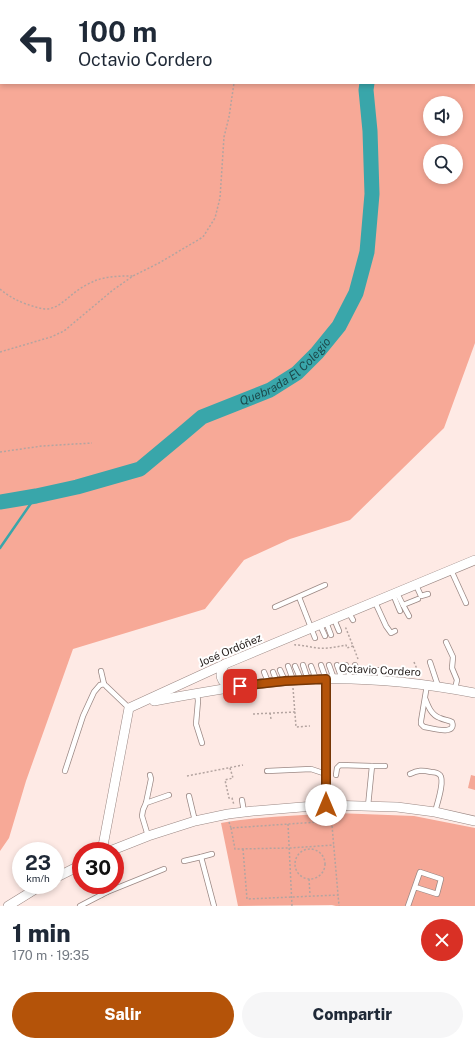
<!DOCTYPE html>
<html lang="es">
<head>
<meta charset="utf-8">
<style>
  :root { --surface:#fff; --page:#f6f6f7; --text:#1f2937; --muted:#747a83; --accent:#b45309 }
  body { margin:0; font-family:"Public Sans",sans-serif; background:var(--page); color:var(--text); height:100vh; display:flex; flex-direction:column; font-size:15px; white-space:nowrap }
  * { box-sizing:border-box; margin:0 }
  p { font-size:13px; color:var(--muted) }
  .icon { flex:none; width:22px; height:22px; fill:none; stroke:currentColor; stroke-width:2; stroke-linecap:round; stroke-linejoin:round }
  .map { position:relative; height:906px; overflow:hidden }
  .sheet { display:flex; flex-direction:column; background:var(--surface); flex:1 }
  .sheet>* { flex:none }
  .guide { position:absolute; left:0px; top:0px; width:475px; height:84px; box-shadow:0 2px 6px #0003; background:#fff; color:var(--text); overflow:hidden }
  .tools { position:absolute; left:423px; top:96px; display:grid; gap:8px }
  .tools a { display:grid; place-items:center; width:40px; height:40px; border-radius:50%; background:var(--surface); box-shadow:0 2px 6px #0003; font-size:20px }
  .speed { position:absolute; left:12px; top:842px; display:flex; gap:8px; font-size:20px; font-weight:700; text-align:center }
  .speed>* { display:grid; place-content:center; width:52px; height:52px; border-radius:50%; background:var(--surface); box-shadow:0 2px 6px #0003; line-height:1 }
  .speed small { font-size:10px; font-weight:400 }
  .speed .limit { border:6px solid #d22; background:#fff; color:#111 }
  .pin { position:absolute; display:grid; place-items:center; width:34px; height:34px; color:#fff; margin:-17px; border-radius:8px; box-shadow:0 2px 6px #0006 }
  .me { position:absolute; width:44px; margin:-22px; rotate:0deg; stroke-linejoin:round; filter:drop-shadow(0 0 3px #0008) }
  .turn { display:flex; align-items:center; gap:14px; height:84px; padding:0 12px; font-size:18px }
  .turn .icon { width:52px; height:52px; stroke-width:2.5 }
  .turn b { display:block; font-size:28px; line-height:34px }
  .round { display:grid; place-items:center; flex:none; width:42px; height:42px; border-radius:21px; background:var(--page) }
  .headline { display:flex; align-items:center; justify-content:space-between; height:68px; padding:0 12px }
  h1 { font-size:24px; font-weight:800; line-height:30px }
  .cta { display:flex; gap:8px; margin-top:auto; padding:8px 12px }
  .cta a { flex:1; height:46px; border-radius:24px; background:var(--accent); color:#fff; font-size:16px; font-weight:800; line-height:46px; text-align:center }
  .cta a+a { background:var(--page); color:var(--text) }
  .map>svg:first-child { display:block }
</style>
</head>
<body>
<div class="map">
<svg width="475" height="906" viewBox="0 0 475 906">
  <rect width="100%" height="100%" fill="#feeae5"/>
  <!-- green -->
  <g fill="#f5a897">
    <path d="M471 775 475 776V790L468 788Z"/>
    <path d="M336 813 414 816 475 828V906H336L332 905 238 906 221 823C259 816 298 816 336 813Z"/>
  </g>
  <!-- forest -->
  <path fill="#f7a997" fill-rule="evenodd" d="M0 0H475V343L444 428 350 520 290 539 244 560 205 609 73 649 26 781 9 838 0 851ZM1 1H474V83H1ZM430 103H456V129H430ZM430 151H456V177H430Z"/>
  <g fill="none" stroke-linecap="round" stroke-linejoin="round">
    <!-- stream -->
    <path stroke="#39a6aa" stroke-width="2.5" d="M0 548 36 496"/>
    <!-- river -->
    <g stroke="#39a6aa" stroke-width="15">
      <path d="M400 1 401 0"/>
      <path id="s1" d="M0 502 36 496 77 487 140 469 182 434 202 417 270 390 297 373 317 353 339 326 356 293 367 252 372 194 370 131 366 90 367 83"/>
    </g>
    <!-- service casing -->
    <g stroke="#9b8884" stroke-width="6">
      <g id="service">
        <path d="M5 1 6 0"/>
        <path d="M0 4 1 3"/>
        <path d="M451 570 466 603"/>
        <path d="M416 585 421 596 428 594"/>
        <path d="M397 593 403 605 418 599"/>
        <path d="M393 594 400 611"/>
        <path d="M299 597 315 638"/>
        <path d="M375 602 386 626 391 633 395 631"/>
        <path d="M403 605 409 616"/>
        <path d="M275 607 325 585"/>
        <path d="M349 613 353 620"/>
        <path d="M334 619 339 631"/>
        <path d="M326 622 331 635"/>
        <path d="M320 625 325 636"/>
        <path d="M446 642 453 657 452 668 457 680 455 689"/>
        <path d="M430 662 438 686"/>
        <path d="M303 665 308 680"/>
        <path d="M321 665 326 679"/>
        <path d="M329 665 334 679"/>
        <path d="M337 665 342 679"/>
        <path d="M346 665 351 680"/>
        <path d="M355 665 362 680"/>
        <path d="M288 666 293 680"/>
        <path d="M295 666 301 680"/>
        <path d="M311 666 316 679"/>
        <path d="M280 670 285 681"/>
        <path d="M379 670 381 680"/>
        <path d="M101 671 104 684"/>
        <path d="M264 672 268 682"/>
        <path d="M273 672 277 682"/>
        <path d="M248 685 250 699"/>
        <path d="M197 693 198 701 196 724 202 743"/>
        <path d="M425 698C428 706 431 715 440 718 444 720 448 720 452 722 457 736 431 728 424 727L421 724V721L427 685"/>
        <path d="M372 766H385"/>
        <path d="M65 771 83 716 94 692 100 685 104 684 106 686 129 708"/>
        <path d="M267 771 311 769 326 774"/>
        <path d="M410 774C418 770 422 770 431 772 434 772 437 772 440 775 445 781 437 804 435 812"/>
        <path d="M336 775 337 768 340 765 372 766 368 806"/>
        <path d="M189 796 195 821"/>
        <path d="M242 800 244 812"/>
        <path d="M146 803 169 795"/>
        <path d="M148 836 142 816 143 810 146 803 151 779 150 775"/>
        <path d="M201 857 212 854"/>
        <path d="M184 861 201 857 214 906"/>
        <path d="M97 885 101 895"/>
        <path d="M104 885 107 892"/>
        <path d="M80 906 107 892 164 869"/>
        <path d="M408 906 420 872 441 879 437 894 415 887"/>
      </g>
    </g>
    <!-- minor casing -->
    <g stroke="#9b8884" stroke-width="10">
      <g id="minor">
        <path d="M225 664C218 674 220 682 232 687"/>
        <path d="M154 701C197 693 240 685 284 681 348 675 412 681 475 693"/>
        <path d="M326 805V679"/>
        <path d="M102 851 129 708 225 664 475 560"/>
        <path d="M110 851 148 836 195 821 228 814 253 811 326 805 397 807 435 812 475 821"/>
        <path d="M55 878 81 865"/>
        <path d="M8 906 42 885"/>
      </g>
    </g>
    <!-- path -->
    <g stroke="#b4a4a0" stroke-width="1.5" stroke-dasharray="2 2" stroke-linecap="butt">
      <path d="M229 0V1"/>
      <path d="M0 289C8 296 16 300 26 304 33 306 40 309 47 309 58 308 65 300 73 294 80 288 89 283 97 280 109 276 121 276 133 276"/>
      <path d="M0 352 51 337 64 331 113 290 133 276 159 263 203 237 215 218 220 198 224 137 229 117 234 83"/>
      <path d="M0 452 42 446 92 443"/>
      <path d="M295 644V645C303 645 310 647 317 648 327 649 336 647 346 645L347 648 353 646 345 626"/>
      <path d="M353 646 358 659"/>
      <path d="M414 662 420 676"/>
      <path d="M293 688 296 727 310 726"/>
      <path d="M270 713 271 719"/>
      <path d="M253 714 295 712"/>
      <path d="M230 768 233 778 225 780 229 798H232L234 805"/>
      <path d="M187 776 243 765"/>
      <path d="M331 814 339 906"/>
      <path d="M229 822 231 828 332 821"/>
      <path d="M288 824 292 906"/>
      <path d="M231 828 235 849 290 848 334 845"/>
      <path d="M243 849 247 899 338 895"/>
      <circle cx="310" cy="864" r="15"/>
      <path d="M309 879 310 895"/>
    </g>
    <!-- service -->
    <use href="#service" stroke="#fff" stroke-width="4.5"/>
    <!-- minor -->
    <use href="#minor" stroke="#fff" stroke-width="9"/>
  </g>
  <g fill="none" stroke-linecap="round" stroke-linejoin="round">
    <!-- route casing -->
    <g stroke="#753606" stroke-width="10">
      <path id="route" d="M240 686 285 681 326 679V805"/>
    </g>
    <!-- route -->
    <use href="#route" stroke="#b45309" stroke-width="7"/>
  </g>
  <g text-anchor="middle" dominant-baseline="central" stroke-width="4" stroke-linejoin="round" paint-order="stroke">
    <!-- street labels -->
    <g font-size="11" fill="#261f1d" stroke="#fff">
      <text transform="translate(230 650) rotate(-23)">José Ordóñez</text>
      <text transform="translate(380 670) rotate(3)">Octavio Cordero</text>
    </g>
    <!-- water labels -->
    <g font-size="12" font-style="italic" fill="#1c4b4d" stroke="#fff">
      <text stroke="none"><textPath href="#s1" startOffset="321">Quebrada El Colegio</textPath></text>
    </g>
  </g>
</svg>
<div class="tools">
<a><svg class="icon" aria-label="sound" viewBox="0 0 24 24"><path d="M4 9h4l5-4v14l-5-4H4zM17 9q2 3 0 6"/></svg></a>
<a><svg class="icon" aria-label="search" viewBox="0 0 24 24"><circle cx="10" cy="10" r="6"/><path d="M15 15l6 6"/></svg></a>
</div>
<div class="speed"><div>23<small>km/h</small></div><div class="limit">30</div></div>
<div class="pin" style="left:240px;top:686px;background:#d93025"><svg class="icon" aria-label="arrive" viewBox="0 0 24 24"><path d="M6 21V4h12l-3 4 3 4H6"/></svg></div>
<svg class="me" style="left:326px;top:805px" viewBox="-20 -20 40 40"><circle r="19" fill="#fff"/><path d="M0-13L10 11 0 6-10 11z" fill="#b45309"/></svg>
<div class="guide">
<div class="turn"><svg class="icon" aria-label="left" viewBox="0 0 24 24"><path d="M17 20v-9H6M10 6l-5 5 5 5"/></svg><div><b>100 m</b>Octavio Cordero</div></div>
</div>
</div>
<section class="sheet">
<div class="headline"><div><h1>1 min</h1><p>170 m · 19:35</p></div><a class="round" style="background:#d93025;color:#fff"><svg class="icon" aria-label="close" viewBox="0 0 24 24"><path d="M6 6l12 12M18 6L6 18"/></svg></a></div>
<div class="cta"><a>Salir</a><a>Compartir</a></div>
</section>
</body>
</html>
